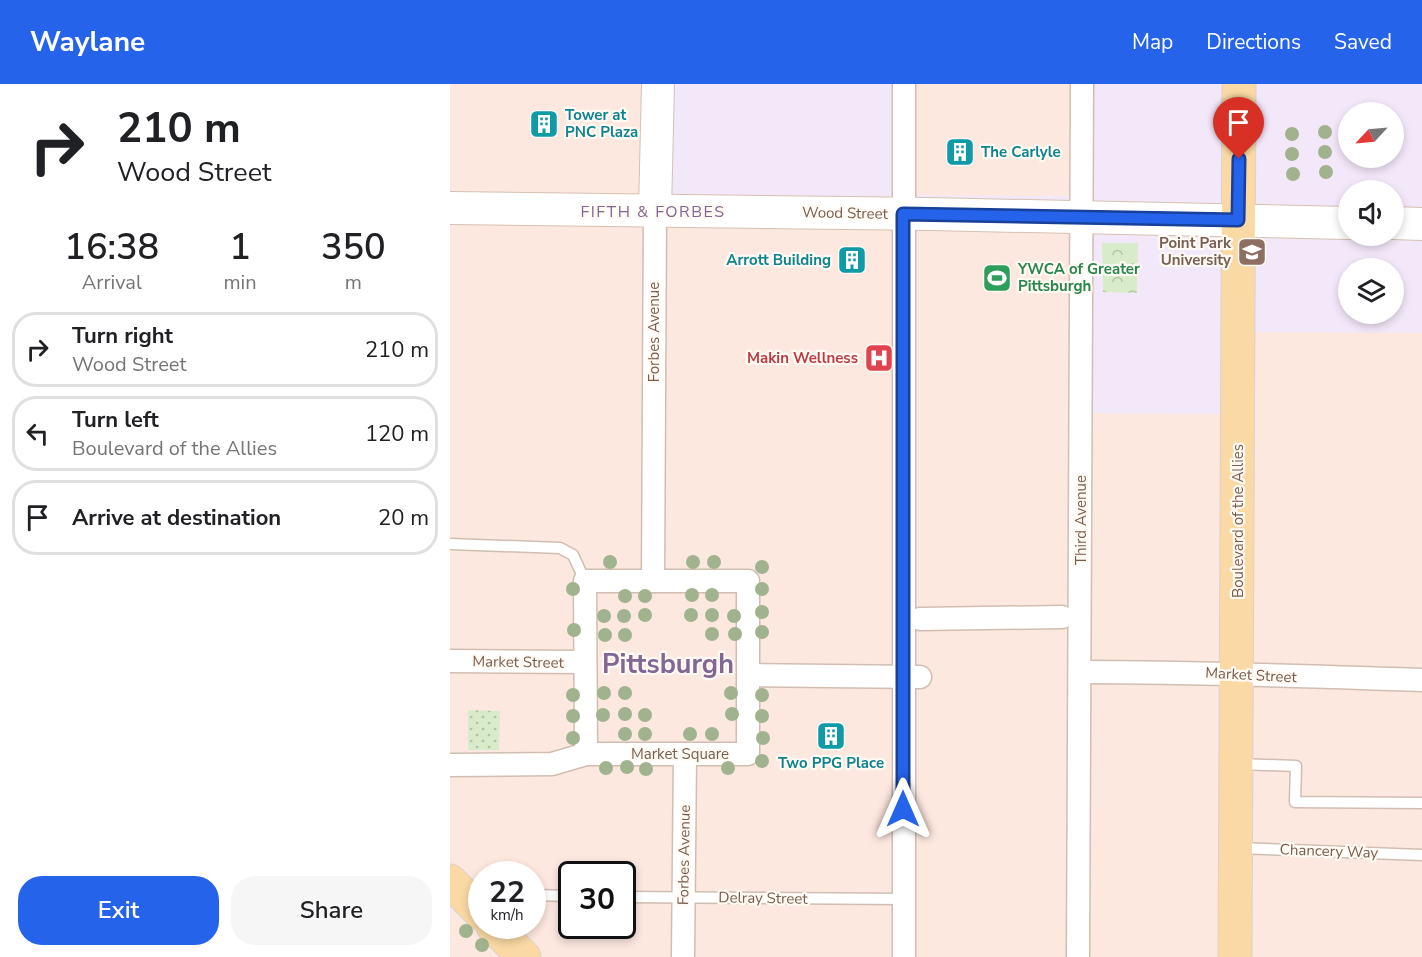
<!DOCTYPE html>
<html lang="en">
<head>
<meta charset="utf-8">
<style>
  :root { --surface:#fff; --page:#f6f6f6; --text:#202124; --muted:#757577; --line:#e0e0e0; --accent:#2563eb }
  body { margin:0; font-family:"Nunito Sans",sans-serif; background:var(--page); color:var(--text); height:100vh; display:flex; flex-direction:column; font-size:22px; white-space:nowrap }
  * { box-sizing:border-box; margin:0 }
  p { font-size:20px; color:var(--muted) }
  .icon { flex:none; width:33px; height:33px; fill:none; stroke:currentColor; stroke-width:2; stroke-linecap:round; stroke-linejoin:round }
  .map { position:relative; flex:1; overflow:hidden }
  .details { display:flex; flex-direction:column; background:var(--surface); width:450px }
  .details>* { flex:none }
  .guide { background:#fff; color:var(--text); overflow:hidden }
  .needle { width:39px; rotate:244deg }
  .fabs { position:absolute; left:888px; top:18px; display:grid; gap:12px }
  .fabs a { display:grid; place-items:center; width:66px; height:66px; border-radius:50%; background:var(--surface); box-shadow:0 3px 9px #0003; font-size:30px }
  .speed { position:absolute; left:18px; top:777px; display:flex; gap:12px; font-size:30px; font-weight:700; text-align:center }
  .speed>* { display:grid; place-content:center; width:78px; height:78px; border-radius:50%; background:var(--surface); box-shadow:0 3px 9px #0003; line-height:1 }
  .speed small { font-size:15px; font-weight:400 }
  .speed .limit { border:3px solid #111; border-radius:9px; background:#fff; color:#111 }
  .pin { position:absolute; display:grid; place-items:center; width:51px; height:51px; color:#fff; margin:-62px -26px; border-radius:50% 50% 50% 0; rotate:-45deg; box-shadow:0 0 6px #0007 }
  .pin .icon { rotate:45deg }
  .me { position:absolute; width:66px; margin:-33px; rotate:0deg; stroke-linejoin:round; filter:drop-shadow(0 0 4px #0008) }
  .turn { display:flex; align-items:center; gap:21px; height:126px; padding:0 18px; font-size:27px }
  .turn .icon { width:78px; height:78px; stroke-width:2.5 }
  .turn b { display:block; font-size:42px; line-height:51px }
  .eta { display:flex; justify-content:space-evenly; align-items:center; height:102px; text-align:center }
  .eta b { font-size:36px; font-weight:600; line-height:42px }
  .button { display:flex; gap:12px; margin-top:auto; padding:12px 18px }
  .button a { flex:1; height:69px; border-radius:24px; background:var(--accent); color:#fff; font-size:24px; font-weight:600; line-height:69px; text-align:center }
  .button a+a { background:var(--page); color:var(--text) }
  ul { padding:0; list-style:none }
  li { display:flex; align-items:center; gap:18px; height:75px; margin:0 12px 9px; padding:0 6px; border:3px solid var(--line); border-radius:24px }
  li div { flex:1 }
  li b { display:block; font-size:22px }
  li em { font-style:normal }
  header { display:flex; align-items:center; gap:36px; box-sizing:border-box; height:84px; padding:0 30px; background:var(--accent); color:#fff }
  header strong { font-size:28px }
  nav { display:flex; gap:33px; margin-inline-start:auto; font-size:21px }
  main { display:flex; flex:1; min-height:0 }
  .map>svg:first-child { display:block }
</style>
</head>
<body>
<header>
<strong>Waylane</strong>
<nav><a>Map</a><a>Directions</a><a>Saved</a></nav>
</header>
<main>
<section class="details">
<div class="guide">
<div class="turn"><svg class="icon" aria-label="right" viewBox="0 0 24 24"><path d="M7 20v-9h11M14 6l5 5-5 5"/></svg><div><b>210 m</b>Wood Street</div></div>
</div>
<div class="eta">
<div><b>16:38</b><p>Arrival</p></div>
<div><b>1</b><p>min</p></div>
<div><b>350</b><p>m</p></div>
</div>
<ul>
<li><svg class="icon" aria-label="right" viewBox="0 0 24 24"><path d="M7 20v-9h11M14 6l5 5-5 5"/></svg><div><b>Turn right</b><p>Wood Street</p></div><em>210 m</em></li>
<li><svg class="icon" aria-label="left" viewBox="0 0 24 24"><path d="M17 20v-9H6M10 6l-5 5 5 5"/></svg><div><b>Turn left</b><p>Boulevard of the Allies</p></div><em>120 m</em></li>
<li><svg class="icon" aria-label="arrive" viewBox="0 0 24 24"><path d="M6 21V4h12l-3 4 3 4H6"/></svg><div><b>Arrive at destination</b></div><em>20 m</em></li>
</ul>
<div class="button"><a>Exit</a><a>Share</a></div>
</section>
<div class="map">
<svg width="972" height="873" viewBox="0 0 972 873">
  <defs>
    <pattern id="grass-dots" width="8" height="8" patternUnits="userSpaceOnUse" patternTransform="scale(1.5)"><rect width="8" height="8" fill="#d8ecc9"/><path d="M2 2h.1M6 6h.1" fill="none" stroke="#b4c2a5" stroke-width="1.8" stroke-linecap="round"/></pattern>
    <pattern id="park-crowns" width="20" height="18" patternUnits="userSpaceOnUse" patternTransform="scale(1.5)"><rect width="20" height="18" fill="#d8ecc9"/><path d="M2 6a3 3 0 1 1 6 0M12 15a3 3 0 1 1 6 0" fill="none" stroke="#b4c2a5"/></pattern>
  </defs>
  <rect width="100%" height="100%" fill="#fdf6ec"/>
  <!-- commercial -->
  <path fill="#fde8e0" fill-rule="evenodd" d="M0 0H972V873H0ZM898 28H944V74H898ZM898 106H944V152H898ZM898 184H944V230H898ZM32 790H82V842H32ZM122 790H172V842H122Z"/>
  <!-- education -->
  <path fill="#f3e8fa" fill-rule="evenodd" d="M208 0H454L453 111 633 112 632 0H972V249L790 248 789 330 631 329 632 134 205 127ZM898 28H944V74H898ZM898 106H944V152H898ZM898 184H944V230H898Z"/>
  <!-- grass -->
  <path fill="url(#grass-dots)" d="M18 626 50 627 49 666H18Z"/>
  <!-- park -->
  <path fill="url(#park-crowns)" d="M652 159H688L687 209 653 208Z"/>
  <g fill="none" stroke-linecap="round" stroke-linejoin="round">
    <!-- lane casing -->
    <g stroke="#d1beb0" stroke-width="13">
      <g id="lane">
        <path d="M0 460 110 464 123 471 135 497"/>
        <path d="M790 680 846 682 845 718 972 719"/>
        <path d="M789 764 972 771"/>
        <path d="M82 811 122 812"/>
        <path d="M172 813 454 815"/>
      </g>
    </g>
    <!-- street casing -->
    <g stroke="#d1beb0" stroke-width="25">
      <g id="street">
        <path d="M454 0V873"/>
        <path d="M135 497H298V670H136Z"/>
        <path d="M203 497 205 127"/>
        <path d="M470 535 612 533"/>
        <path d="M0 577 135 578"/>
        <path d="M630 588C744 588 858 592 972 596"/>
        <path d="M299 591 470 593"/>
        <path d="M0 681 102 680 136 670"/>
        <path d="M233 873 235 670"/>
        <path d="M628 873 632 0"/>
      </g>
    </g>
    <!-- secondary casing -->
    <g stroke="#d6c0b0" stroke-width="34">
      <g id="secondary">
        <path d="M0 124 479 130 898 139"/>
        <path d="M205 127 208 0"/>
        <path d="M944 139 972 140"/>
      </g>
    </g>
    <!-- primary casing -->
    <g stroke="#dad1cd" stroke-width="35">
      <g id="primary">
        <path d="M0 797 32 830"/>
        <path d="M43 842 74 873"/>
        <path d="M785 873 789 0"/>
      </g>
    </g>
    <!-- lane -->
    <use href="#lane" stroke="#fff" stroke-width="10"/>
    <!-- street -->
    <use href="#street" stroke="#fff" stroke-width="22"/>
    <!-- secondary -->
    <use href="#secondary" stroke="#fff" stroke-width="32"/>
    <!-- primary -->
    <use href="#primary" stroke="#fbd9a5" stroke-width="33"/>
  </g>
  <!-- trees -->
  <g fill="#a0b28e">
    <circle cx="875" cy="48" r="7"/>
    <circle cx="842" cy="50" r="7"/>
    <circle cx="875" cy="68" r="7"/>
    <circle cx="842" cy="70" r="7"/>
    <circle cx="876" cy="88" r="7"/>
    <circle cx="843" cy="90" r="7"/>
    <circle cx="160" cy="478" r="7"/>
    <circle cx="243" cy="478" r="7"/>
    <circle cx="264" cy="478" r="7"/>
    <circle cx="312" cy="483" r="7"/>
    <circle cx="123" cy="505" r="7"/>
    <circle cx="312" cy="505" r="7"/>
    <circle cx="242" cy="511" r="7"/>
    <circle cx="262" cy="511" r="7"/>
    <circle cx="175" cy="512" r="7"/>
    <circle cx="195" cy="512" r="7"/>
    <circle cx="312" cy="528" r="7"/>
    <circle cx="195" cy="531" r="7"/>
    <circle cx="241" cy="531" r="7"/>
    <circle cx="262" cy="531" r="7"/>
    <circle cx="154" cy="532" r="7"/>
    <circle cx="174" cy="532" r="7"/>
    <circle cx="284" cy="532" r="7"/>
    <circle cx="124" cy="546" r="7"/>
    <circle cx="312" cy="548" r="7"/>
    <circle cx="262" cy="550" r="7"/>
    <circle cx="285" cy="550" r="7"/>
    <circle cx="155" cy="551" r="7"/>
    <circle cx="175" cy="551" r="7"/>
    <circle cx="154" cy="609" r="7"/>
    <circle cx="175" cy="609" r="7"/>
    <circle cx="281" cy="609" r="7"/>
    <circle cx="123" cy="611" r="7"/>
    <circle cx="312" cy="611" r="7"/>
    <circle cx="175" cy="630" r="7"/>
    <circle cx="282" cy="630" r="7"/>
    <circle cx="153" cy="631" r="7"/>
    <circle cx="195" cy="631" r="7"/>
    <circle cx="123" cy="632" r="7"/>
    <circle cx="312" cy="632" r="7"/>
    <circle cx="175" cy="650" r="7"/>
    <circle cx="195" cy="650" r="7"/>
    <circle cx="240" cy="650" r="7"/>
    <circle cx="262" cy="650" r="7"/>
    <circle cx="123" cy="654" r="7"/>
    <circle cx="313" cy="654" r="7"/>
    <circle cx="312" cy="677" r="7"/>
    <circle cx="177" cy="683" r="7"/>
    <circle cx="156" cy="684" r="7"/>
    <circle cx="278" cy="684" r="7"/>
    <circle cx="196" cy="685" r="7"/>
    <circle cx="16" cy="847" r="7"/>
    <circle cx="32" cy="861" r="7"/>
  </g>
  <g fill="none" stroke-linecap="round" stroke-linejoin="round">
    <!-- route casing -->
    <g stroke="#184099" stroke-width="15">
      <path id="route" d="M453 725V130L788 136 789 75"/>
    </g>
    <!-- route -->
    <use href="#route" stroke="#2563eb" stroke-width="10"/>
  </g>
  <!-- icons -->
  <defs>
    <g id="building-square" transform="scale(1.5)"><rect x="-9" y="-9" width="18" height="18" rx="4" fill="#0f9aa8" stroke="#fffaf3"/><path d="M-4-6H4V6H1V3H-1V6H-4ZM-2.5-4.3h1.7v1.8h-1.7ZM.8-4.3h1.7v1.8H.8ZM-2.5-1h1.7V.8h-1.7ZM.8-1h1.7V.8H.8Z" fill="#fff"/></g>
    <g id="university-square" transform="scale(1.5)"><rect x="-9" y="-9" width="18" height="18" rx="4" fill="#8d6e63" stroke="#fffaf3"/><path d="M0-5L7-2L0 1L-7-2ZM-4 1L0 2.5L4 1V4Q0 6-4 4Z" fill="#fff"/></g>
    <g id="stadium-square" transform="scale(1.5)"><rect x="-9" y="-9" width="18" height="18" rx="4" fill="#2e9e5b" stroke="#fffaf3"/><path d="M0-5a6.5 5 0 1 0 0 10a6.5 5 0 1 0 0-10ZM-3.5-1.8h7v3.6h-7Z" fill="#fff"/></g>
    <g id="hospital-square" transform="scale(1.5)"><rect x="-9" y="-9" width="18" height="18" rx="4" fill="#e0444e" stroke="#fffaf3"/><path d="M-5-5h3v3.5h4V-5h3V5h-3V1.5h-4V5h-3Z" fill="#fff"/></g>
  </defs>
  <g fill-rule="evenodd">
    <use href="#building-square" x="94" y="40"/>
    <use href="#building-square" x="510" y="68"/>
    <use href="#university-square" x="802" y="168"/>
    <use href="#building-square" x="402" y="176"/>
    <use href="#stadium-square" x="547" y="194"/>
    <use href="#hospital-square" x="429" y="274"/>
    <use href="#building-square" x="381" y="652"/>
  </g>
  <g text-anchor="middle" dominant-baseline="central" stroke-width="4.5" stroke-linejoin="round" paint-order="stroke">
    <!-- culture labels -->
    <g font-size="15" font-weight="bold" fill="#0d838f" stroke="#fffaf3" text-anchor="start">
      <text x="115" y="31">Tower at<tspan x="115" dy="17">PNC Plaza</tspan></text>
      <text x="531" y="68">The Carlyle</text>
      <text x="381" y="176" text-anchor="end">Arrott Building</text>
      <text x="381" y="679" text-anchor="middle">Two PPG Place</text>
    </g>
    <!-- street labels -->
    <g font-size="15" fill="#7a5c4d" stroke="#fffaf3">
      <text transform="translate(395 129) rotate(1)">Wood Street</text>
      <text transform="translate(204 248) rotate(-90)">Forbes Avenue</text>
      <text transform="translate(631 436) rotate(-90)">Third Avenue</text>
      <text transform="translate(788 437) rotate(-90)">Boulevard of the Allies</text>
      <text transform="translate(68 578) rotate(1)">Market Street</text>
      <text transform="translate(801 591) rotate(3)">Market Street</text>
      <text x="230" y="670">Market Square</text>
      <text transform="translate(879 767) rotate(2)">Chancery Way</text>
      <text transform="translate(234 771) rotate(-89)">Forbes Avenue</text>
      <text transform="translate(313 814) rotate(1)">Delray Street</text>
    </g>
    <!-- education labels -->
    <g font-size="15" font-weight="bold" fill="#785e54" stroke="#fffaf3" text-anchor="end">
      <text x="781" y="159">Point Park<tspan x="781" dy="17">University</tspan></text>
    </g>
    <!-- leisure labels -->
    <g font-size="15" font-weight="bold" fill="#27864d" stroke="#fffaf3" text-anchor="start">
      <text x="568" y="185">YWCA of Greater<tspan x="568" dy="17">Pittsburgh</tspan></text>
    </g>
    <!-- health labels -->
    <g font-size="15" font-weight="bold" fill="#be3a42" stroke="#fffaf3" text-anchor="end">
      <text x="408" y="274">Makin Wellness</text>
    </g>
    <!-- neighbourhood labels -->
    <g font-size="16" letter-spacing="1.5" fill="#846695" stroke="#fffaf3">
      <text x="203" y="128">FIFTH &amp; FORBES</text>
    </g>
    <!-- town labels -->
    <g font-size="27" font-weight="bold" fill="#846695" stroke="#fffaf3">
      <text x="218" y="580">Pittsburgh</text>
    </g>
  </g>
</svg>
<div class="fabs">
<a><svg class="needle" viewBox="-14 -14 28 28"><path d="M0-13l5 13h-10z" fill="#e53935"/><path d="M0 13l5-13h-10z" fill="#757577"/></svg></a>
<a><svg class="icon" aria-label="sound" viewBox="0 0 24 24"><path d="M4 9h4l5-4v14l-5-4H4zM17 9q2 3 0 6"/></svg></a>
<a><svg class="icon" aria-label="layers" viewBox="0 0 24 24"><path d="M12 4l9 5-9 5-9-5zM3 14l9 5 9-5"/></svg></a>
</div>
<div class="speed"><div>22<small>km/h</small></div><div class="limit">30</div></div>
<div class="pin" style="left:789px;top:75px;background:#d93025"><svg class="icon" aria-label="arrive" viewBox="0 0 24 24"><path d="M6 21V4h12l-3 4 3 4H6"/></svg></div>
<svg class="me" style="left:453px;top:725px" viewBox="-20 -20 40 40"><path d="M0-17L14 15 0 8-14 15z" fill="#2563eb" stroke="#fff" stroke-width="4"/></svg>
</div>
</main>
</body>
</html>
